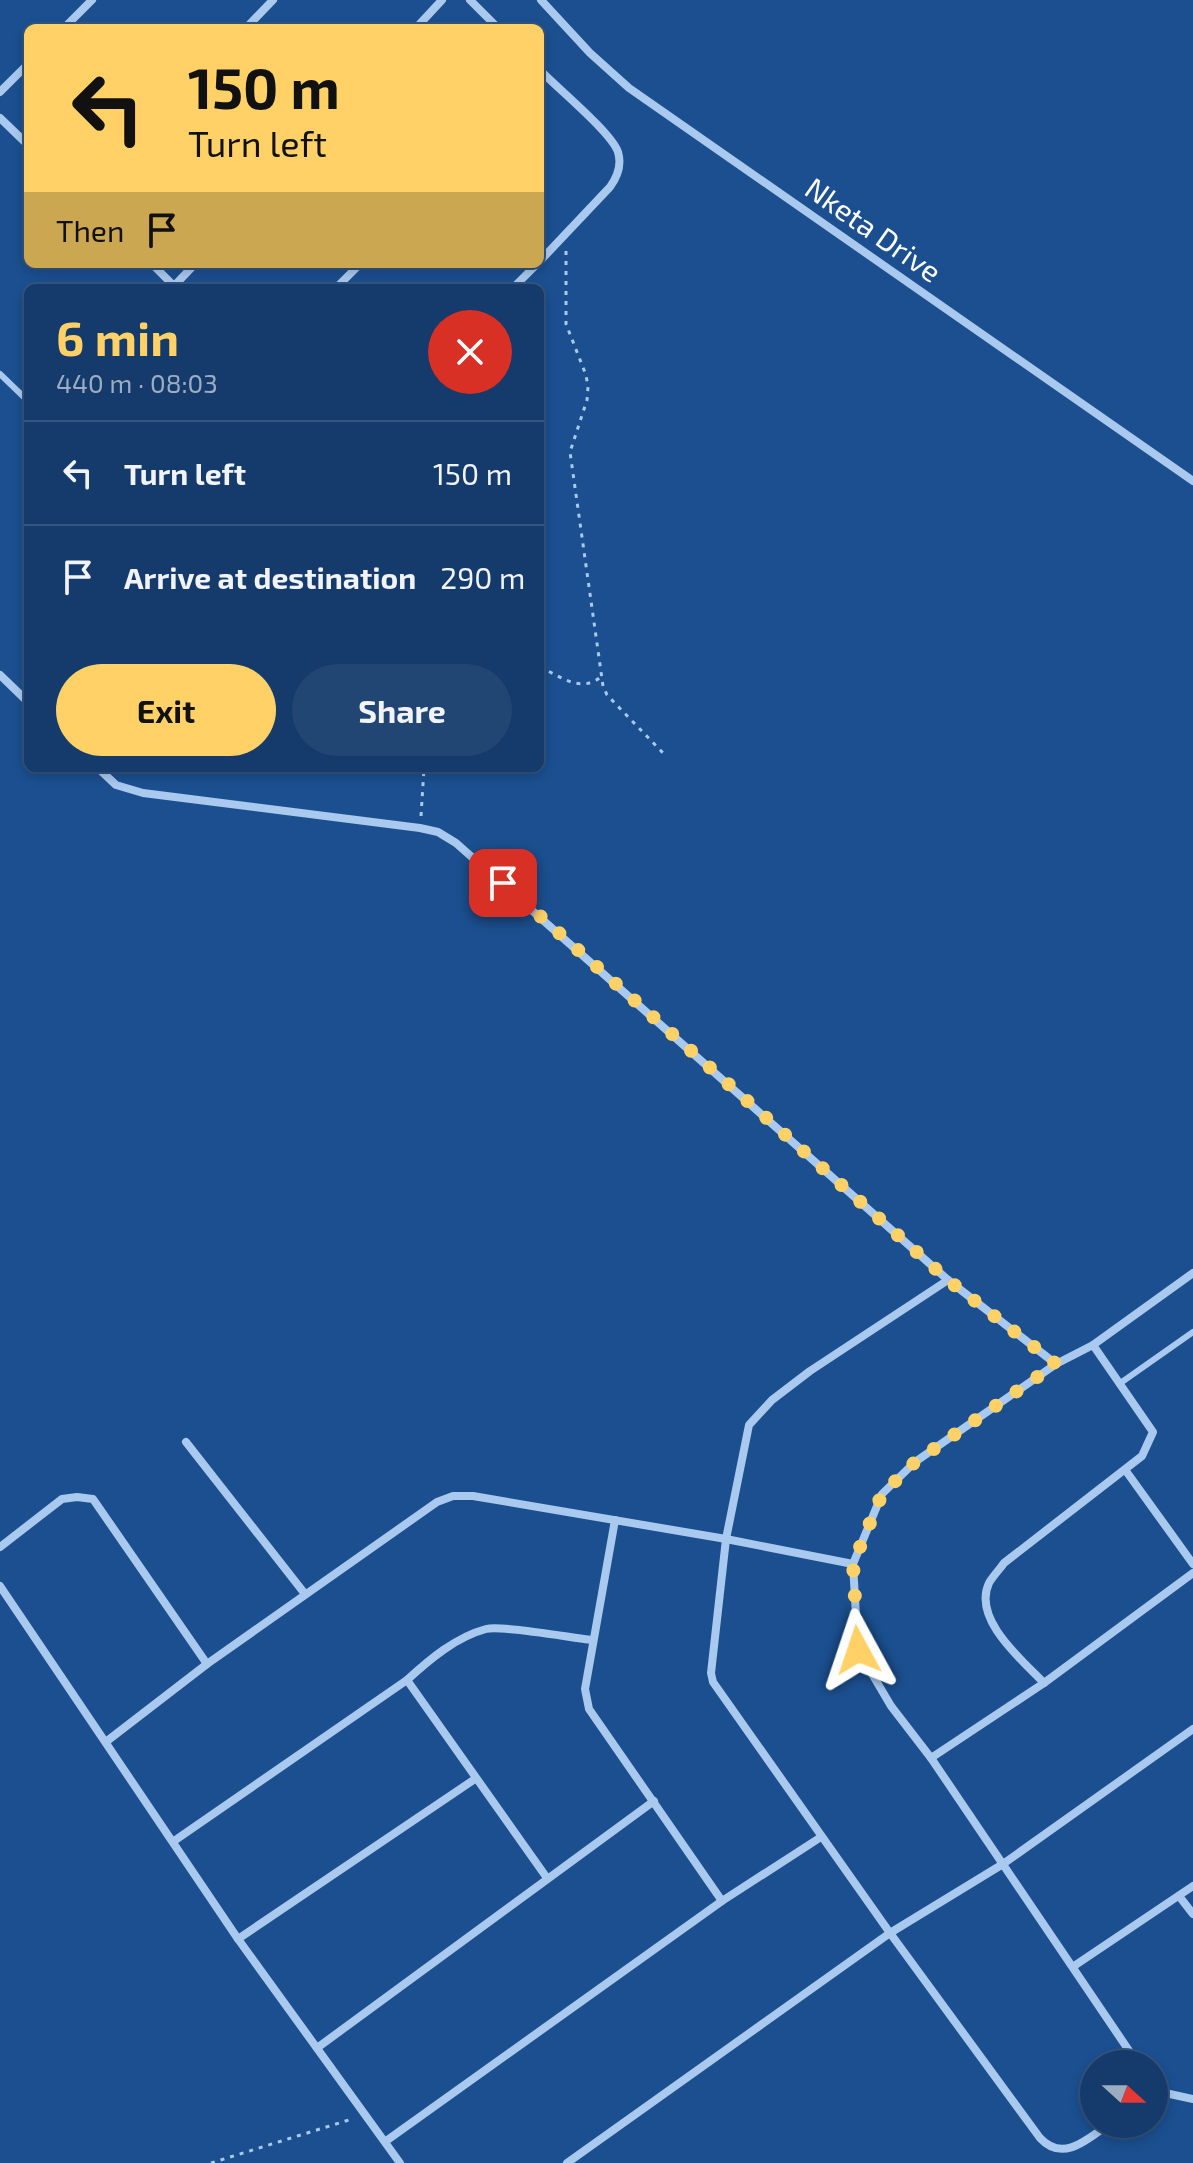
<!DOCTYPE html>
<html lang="en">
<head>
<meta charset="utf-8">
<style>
  :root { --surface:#143b6b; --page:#214673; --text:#f1f3f6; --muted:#9dadc1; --line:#33557e; --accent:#ffd166 }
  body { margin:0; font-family:"Exo 2",sans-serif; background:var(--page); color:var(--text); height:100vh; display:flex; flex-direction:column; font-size:30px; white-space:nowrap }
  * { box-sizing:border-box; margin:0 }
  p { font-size:26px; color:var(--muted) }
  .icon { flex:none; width:44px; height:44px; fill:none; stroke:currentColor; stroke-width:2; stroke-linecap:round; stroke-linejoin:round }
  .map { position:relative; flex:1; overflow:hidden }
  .details { position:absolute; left:24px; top:284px; width:520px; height:488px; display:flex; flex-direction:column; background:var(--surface); border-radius:12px; box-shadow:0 4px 12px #0003,0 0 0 2px var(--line) }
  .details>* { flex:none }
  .guide { position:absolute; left:24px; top:24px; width:520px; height:244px; border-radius:12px; box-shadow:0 4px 12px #0003,0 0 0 2px var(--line); background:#ffd166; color:#111; overflow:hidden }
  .needle { width:52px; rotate:111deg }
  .fabs { position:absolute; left:1080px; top:2050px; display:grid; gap:16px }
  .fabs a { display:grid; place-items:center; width:88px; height:88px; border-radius:50%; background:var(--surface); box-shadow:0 4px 12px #0003,0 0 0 2px var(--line); font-size:40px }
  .pin { position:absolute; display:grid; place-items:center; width:68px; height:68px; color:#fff; margin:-34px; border-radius:16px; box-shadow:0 4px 12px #0006 }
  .me { position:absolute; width:88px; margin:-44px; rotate:355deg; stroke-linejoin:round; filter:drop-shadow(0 0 6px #0008) }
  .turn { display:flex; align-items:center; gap:28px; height:168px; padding:0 32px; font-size:36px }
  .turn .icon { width:104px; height:104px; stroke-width:2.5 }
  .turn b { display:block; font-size:56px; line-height:68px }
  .then { display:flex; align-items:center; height:76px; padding:0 32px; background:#0003; gap:16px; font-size:30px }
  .round { display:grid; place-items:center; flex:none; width:84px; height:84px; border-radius:42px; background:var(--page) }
  .summary { display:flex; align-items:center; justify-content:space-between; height:136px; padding:0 32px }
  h1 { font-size:48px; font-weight:700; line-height:60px; color:var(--accent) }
  .primary-button { display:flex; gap:16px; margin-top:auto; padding:16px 32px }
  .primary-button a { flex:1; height:92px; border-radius:48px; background:var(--accent); color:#111; font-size:32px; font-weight:700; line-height:92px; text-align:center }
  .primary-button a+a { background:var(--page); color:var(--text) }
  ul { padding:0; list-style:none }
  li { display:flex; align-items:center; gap:24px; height:104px; padding:0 32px; border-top:2px solid var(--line) }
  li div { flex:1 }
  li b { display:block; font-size:30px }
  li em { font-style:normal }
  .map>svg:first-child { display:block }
</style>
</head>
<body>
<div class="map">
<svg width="1193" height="2163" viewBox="0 0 1193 2163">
  <rect width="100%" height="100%" fill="#1b4f8f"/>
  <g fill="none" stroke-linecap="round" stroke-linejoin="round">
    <!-- path -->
    <g stroke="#a9c9ee" stroke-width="3" stroke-dasharray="4 6" stroke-linecap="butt">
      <path d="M566 251V324L586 375 588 387 587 400 570 452 603 686 607 695 665 755"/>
      <path d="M540 667C562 677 581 694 602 676"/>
      <path d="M421 816 424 768"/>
      <path d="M211 2163 352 2119"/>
    </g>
    <!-- lane -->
    <g stroke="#a9c9ee" stroke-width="6">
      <path d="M0 374 28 401"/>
      <path d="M1119 1384 1193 1332"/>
    </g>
    <!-- street -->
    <g stroke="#a9c9ee" stroke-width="8">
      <path d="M470 0 498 28"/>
      <path d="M541 0 590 53 629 88 1193 481"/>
      <path d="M64 28 92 0"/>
      <path d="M246 28 273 0"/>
      <path d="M416 28 442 0"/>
      <path d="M540 70C557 88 611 132 618 152 622 165 618 176 610 187L540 261"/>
      <path d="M0 92 28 64"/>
      <path d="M0 118 28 145"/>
      <path d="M152 264 176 288"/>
      <path d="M174 286 195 264"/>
      <path d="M336 288 360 264"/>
      <path d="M513 288 537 264"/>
      <path d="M0 675 28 702"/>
      <path d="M98 768 116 785 143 793 420 828 438 832 456 843 948 1280 1056 1364"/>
      <path d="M948 1280 810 1371 772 1400 749 1425 726 1539 711 1673 713 1682 890 1933 1040 2138C1063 2163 1088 2139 1109 2124"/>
      <path d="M186 1442 305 1594"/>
      <path d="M1126 1471 1193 1564"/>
      <path d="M615 1520 585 1689 589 1709 722 1901"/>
      <path d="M0 1547 62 1499 77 1497 93 1499 207 1664"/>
      <path d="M0 1586 238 1939 400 2163"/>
      <path d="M407 1680 547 1878"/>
      <path d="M1044 1683C1022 1660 972 1619 989 1583 993 1576 1000 1569 1004 1563L1142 1456 1153 1432 1093 1345"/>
      <path d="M107 1741 207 1664 437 1502 453 1496H473L726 1539 853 1564"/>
      <path d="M931 1758 1044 1683 1193 1573"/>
      <path d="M174 1841 407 1680C430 1659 456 1637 486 1629 501 1625 572 1638 592 1640"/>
      <path d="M1179 1896 1193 1914"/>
      <path d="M238 1939 475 1779"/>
      <path d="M1074 1966 1193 1886"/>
      <path d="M317 2048 654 1801"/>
      <path d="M1138 2064 931 1758 891 1706 858 1650 853 1564 882 1494 915 1462 1056 1364 1093 1345 1193 1273"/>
      <path d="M1154 2088 1156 2091 1193 2099"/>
      <path d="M386 2141 722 1901 821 1837"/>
      <path d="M567 2163 890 1933 1003 1864 1193 1729"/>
    </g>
  </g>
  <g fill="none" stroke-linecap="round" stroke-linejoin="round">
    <!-- route -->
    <path stroke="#ffd166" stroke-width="14" stroke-dasharray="0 25.2" d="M503 883 948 1280 1056 1364 915 1462 882 1494 853 1564 858 1650"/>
  </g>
  <g text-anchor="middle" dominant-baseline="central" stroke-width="8" stroke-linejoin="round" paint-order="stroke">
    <!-- street labels -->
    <g font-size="30" fill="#fff" stroke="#1b4f8f">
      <text transform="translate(874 229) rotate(35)">Nketa Drive</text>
    </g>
  </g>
</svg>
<div class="fabs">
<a><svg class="needle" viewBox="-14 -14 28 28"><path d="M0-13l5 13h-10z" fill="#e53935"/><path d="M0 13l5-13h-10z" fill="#9dadc1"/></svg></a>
</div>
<div class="pin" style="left:503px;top:883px;background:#d93025"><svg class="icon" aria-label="arrive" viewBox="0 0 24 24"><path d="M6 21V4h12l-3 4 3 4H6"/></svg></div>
<svg class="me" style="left:858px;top:1650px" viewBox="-20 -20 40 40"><path d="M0-17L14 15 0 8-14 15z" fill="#ffd166" stroke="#fff" stroke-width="4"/></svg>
<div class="guide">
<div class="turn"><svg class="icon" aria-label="left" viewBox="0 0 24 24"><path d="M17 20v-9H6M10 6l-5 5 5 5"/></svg><div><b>150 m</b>Turn left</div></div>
<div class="then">Then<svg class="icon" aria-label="arrive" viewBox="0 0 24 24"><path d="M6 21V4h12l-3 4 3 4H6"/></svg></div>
</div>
<section class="details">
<div class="summary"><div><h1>6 min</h1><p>440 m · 08:03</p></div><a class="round" style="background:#d93025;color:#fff"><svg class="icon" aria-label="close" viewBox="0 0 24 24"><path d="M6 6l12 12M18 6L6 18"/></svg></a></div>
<ul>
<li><svg class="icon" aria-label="left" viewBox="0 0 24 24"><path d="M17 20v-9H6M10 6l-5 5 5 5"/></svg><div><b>Turn left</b></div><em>150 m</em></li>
<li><svg class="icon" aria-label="arrive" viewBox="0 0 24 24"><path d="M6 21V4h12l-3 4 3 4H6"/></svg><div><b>Arrive at destination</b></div><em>290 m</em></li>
</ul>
<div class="primary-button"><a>Exit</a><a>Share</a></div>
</section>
</div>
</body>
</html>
